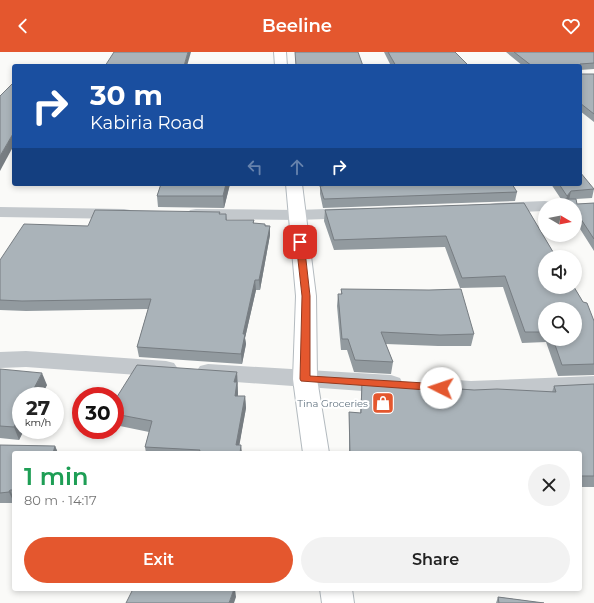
<!DOCTYPE html>
<html lang="en">
<head>
<meta charset="utf-8">
<style>
  :root { --surface:#fff; --page:#f2f2f2; --text:#222; --muted:#767676; --accent:#e4572e }
  body { margin:0; font-family:Montserrat,sans-serif; background:var(--page); color:var(--text); height:100vh; display:flex; flex-direction:column; font-size:15px; white-space:nowrap }
  * { box-sizing:border-box; margin:0 }
  p { font-size:13px; color:var(--muted) }
  .icon { flex:none; width:22px; height:22px; fill:none; stroke:currentColor; stroke-width:2; stroke-linecap:round; stroke-linejoin:round }
  .map { position:relative; flex:1; overflow:hidden }
  .details { position:absolute; left:12px; top:399px; width:570px; height:140px; display:flex; flex-direction:column; background:var(--surface); border-radius:4px; box-shadow:0 2px 6px #0003 }
  .details>* { flex:none }
  .guide { position:absolute; left:12px; top:12px; width:570px; height:122px; border-radius:4px; box-shadow:0 2px 6px #0003; background:#1a4fa0; color:#fff; overflow:hidden }
  .needle { width:26px; rotate:100deg }
  .fabs { position:absolute; left:538px; top:146px; display:grid; gap:8px }
  .fabs a { display:grid; place-items:center; width:44px; height:44px; border-radius:50%; background:var(--surface); box-shadow:0 2px 6px #0003; font-size:20px }
  .speed { position:absolute; left:12px; top:335px; display:flex; gap:8px; font-size:20px; font-weight:700; text-align:center }
  .speed>* { display:grid; place-content:center; width:52px; height:52px; border-radius:50%; background:var(--surface); box-shadow:0 2px 6px #0003; line-height:1 }
  .speed small { font-size:10px; font-weight:400 }
  .speed .limit { border:6px solid #d22; background:#fff; color:#111 }
  .pin { position:absolute; display:grid; place-items:center; width:34px; height:34px; color:#fff; margin:-17px; border-radius:8px; box-shadow:0 2px 6px #0006 }
  .me { position:absolute; width:44px; margin:-22px; rotate:274deg; stroke-linejoin:round; filter:drop-shadow(0 0 3px #0008) }
  .turn { display:flex; align-items:center; gap:14px; height:84px; padding:0 12px; font-size:18px }
  .turn .icon { width:52px; height:52px; stroke-width:2.5 }
  .turn b { display:block; font-size:28px; line-height:34px }
  .lanes { display:flex; align-items:center; height:38px; padding:0 12px; background:#0003; justify-content:center; gap:20px; direction:ltr }
  .lanes .off { opacity:.35 }
  .round { display:grid; place-items:center; flex:none; width:42px; height:42px; border-radius:21px; background:var(--page) }
  .overview { display:flex; align-items:center; justify-content:space-between; height:68px; padding:0 12px }
  h1 { font-size:24px; font-weight:600; line-height:30px; color:#1e9e55 }
  .primary-button { display:flex; gap:8px; margin-top:auto; padding:8px 12px }
  .primary-button a { flex:1; height:46px; border-radius:24px; background:var(--accent); color:#fff; font-size:16px; font-weight:600; line-height:46px; text-align:center }
  .primary-button a+a { background:var(--page); color:var(--text) }
  header { display:flex; justify-content:space-between; align-items:center; height:52px; padding:0 12px; background:var(--accent); color:#fff; font-size:18px; font-weight:600 }
  .map>svg:first-child { display:block }
</style>
</head>
<body>
<header><svg class="icon" aria-label="back" viewBox="0 0 24 24"><path d="M15 5l-7 7 7 7"/></svg>Beeline<svg class="icon" aria-label="heart" viewBox="0 0 24 24"><path d="M12 20l-8-8c-3-5 5-10 8-4 3-6 11-1 8 4z"/></svg></header>
<div class="map">
<svg width="594" height="551" viewBox="0 0 594 551">
  <rect width="100%" height="100%" fill="#fafaf8"/>
  <g fill="none" stroke-linecap="round" stroke-linejoin="round">
    <!-- secondary casing -->
    <g stroke="#b3babf" stroke-width="2">
      <g id="secondary">
        <path d="M274 0H286L287 14H275Z"/>
        <path d="M286 132H302L316 244 317 327 329 401H303L293 327 296 244Z"/>
        <path d="M320 537H352L354 551H322Z"/>
      </g>
    </g>
    <!-- minor -->
    <g fill="#c3c8cc" fill-rule="evenodd">
      <path d="M545 149 551 150 553 153H545V159L496 161 490 160 487 156 490 152 496 151Z"/>
      <path d="M0 155 124 157 130 158 133 162 130 166 124 167 0 165Z"/>
      <path d="M354 156 360 157 363 161 360 165 354 166 297 168 196 167 190 166 187 162 190 158 196 157 297 158Z"/>
      <path d="M26 299 166 309 174 311 178 317 174 323 166 325 26 315 0 316V300Z"/>
      <path d="M208 312 391 323 400 326 403 332 400 338 391 341 208 328 200 326 196 320 200 314Z"/>
      <path d="M594 324V342L471 347 443 345 434 342 431 336 434 330 443 327 471 329Z"/>
    </g>
    <!-- secondary -->
    <use href="#secondary" fill="#fff" fill-rule="evenodd"/>
  </g>
  <!-- wall -->
  <g fill="#929a9f" fill-rule="evenodd">
    <path d="M384 0H455L469 14H391Z"/>
    <path d="M506 0H594V17L580 18 581 22H594V70L580 59V14H523Z"/>
    <path d="M161 132H230L224 156 158 155 157 144Z"/>
    <path d="M324 132H512L517 140 515 149 323 156 320 142V134L325 133Z"/>
    <path d="M551 132H580L594 137 592 146 576 147 577 152 594 151V199L575 169V153H566L567 150 565 153Z"/>
    <path d="M524 151 594 269V323L558 324 546 290 522 291 503 235 460 236 445 195 334 198 324 169 325 158ZM545 257 575 287H545Z"/>
    <path d="M220 160V162H226L227 168H254V171L270 174V183L260 238H256L245 286 246 292 242 312 139 305 137 295 148 257 26 259 0 258V208L88 174Z"/>
    <path d="M341 237 474 282 471 294H438L386 292 393 310 391 322 354 320 347 298H341L337 254 338 242H341Z"/>
    <path d="M0 317 47 333 41 344H21V378H24L19 388 0 386Z"/>
    <path d="M237 320 238 344H245L246 356 239 393 242 401H146L145 395 149 380 115 373V348Z"/>
    <path d="M362 330 474 338 552 340 554 334 594 332V435H580V401H349V360L360 361Z"/>
    <path d="M0 393 55 394 58 401H14V451H0Z"/>
    <path d="M498 545 544 551H496Z"/>
  </g>
  <!-- shaded-wall -->
  <g fill="#777d82">
    <path d="M188 0H191L187 14H184Z"/>
    <path d="M14 80V93L0 119V104Z"/>
    <path d="M226 132H230L224 156 223 144Z"/>
    <path d="M571 139 569 148 568 147 567 150 565 153 567 144Z"/>
    <path d="M270 174V183L260 238 259 228Z"/>
    <path d="M255 228 256 238 245 286 246 292 242 312 241 302 243 282Z"/>
    <path d="M237 320 238 342 236 355 234 330Z"/>
    <path d="M42 321 47 333 41 344H30Z"/>
    <path d="M245 344 246 356 238 401 236 393Z"/>
    <path d="M21 361V378H24L19 388 14 375Z"/>
    <path d="M241 393 242 401H240Z"/>
    <path d="M55 394 58 401H53Z"/>
    <path d="M10 438 14 447V451L9 440Z"/>
    <path d="M234 537H235L236 545 234 551H229Z"/>
  </g>
  <!-- building -->
  <g fill="#aab3b9" stroke="#777d82">
    <path d="M114 0H188L184 14H105Z"/>
    <path d="M295 0H358L363 14H296Z"/>
    <path d="M388 0H455L469 14H396Z"/>
    <path d="M514 0H594V11L580 12 581 22H594V62L580 51V14H532Z"/>
    <path d="M14 30V80L0 104V44Z"/>
    <path d="M580 120 594 137 571 139 567 144 559 132H580Z"/>
    <path d="M161 132H226L223 144H157Z"/>
    <path d="M327 132H512L517 140 324 147 320 134 328 133Z"/>
    <path d="M568 147H576L577 152 594 151V187L575 158V153H572Z"/>
    <path d="M524 151 556 205H545V235H574L583 250 587 251 594 269V312L562 313 553 287H575V257H545V280H525L505 224 462 226 446 184 334 188 325 158Z"/>
    <path d="M95 158 220 160 219 162H226V168H254L253 171 265 172V174H270L259 228H255L243 282H245L241 302 137 295 151 247 22 249 0 248V208L24 172 88 174Z"/>
    <path d="M341 237 429 238 461 237 474 282 440 283 381 280 393 310 355 308 348 287H342L338 242H342Z"/>
    <path d="M137 313 237 320 234 330H237L235 344H245L236 393H241L240 401H199L200 398 145 395 152 369 115 362V348Z"/>
    <path d="M0 317 42 321 30 344H21V361L14 375 0 374Z"/>
    <path d="M362 330 474 338 497 337 556 340 554 334 594 332V424H580V401H350L349 360 361 361Z"/>
    <path d="M0 393 55 394 53 401H14V438H10L9 440 0 441Z"/>
    <path d="M133 537H234L229 551H126Z"/>
    <path d="M498 545 544 551H499Z"/>
  </g>
  <!-- route -->
  <path fill="#e4572e" stroke="#94391e" d="M298 188H303L304 190 310 244V324L441 332 444 333 446 336 444 338 441 339 301 329 300 327 302 244 296 190Z"/>
  <!-- icons -->
  <defs>
    <g id="shop-square" transform="scale(1.15)"><rect x="-9" y="-9" width="18" height="18" rx="4" fill="#e4572e" stroke="#fff"/><path d="M-5-2.5h2.3a2.7 3.5 0 0 1 5.4 0H5L5.5 6h-11ZM-1.5-2.5h3a1.5 2.3 0 0 0-3 0Z" fill="#fff"/></g>
  </defs>
  <g fill-rule="evenodd">
    <use href="#shop-square" x="383" y="351"/>
  </g>
  <g text-anchor="middle" dominant-baseline="central" stroke-width="4" stroke-linejoin="round" paint-order="stroke">
    <!-- poi labels -->
    <g font-size="10" fill="#657683" stroke="#fff" text-anchor="end">
      <text x="368" y="351">Tina Groceries</text>
    </g>
  </g>
</svg>
<div class="fabs">
<a><svg class="needle" viewBox="-14 -14 28 28"><path d="M0-13l5 13h-10z" fill="#e53935"/><path d="M0 13l5-13h-10z" fill="#767676"/></svg></a>
<a><svg class="icon" aria-label="sound" viewBox="0 0 24 24"><path d="M4 9h4l5-4v14l-5-4H4zM17 9q2 3 0 6"/></svg></a>
<a><svg class="icon" aria-label="search" viewBox="0 0 24 24"><circle cx="10" cy="10" r="6"/><path d="M15 15l6 6"/></svg></a>
</div>
<div class="speed"><div>27<small>km/h</small></div><div class="limit">30</div></div>
<div class="pin" style="left:300px;top:190px;background:#d93025"><svg class="icon" aria-label="arrive" viewBox="0 0 24 24"><path d="M6 21V4h12l-3 4 3 4H6"/></svg></div>
<svg class="me" style="left:441px;top:336px" viewBox="-20 -20 40 40"><circle r="19" fill="#fff"/><path d="M0-13L10 11 0 6-10 11z" fill="#e4572e"/></svg>
<div class="guide">
<div class="turn"><svg class="icon" aria-label="right" viewBox="0 0 24 24"><path d="M7 20v-9h11M14 6l5 5-5 5"/></svg><div><b>30 m</b>Kabiria Road</div></div>
<div class="lanes"><svg class="icon off" aria-label="left" viewBox="0 0 24 24"><path d="M17 20v-9H6M10 6l-5 5 5 5"/></svg><svg class="icon off" aria-label="ahead" viewBox="0 0 24 24"><path d="M12 20V5M6 11l6-6 6 6"/></svg><svg class="icon" aria-label="right" viewBox="0 0 24 24"><path d="M7 20v-9h11M14 6l5 5-5 5"/></svg></div>
</div>
<section class="details">
<div class="overview"><div><h1>1 min</h1><p>80 m · 14:17</p></div><a class="round"><svg class="icon" aria-label="close" viewBox="0 0 24 24"><path d="M6 6l12 12M18 6L6 18"/></svg></a></div>
<div class="primary-button"><a>Exit</a><a>Share</a></div>
</section>
</div>
</body>
</html>
